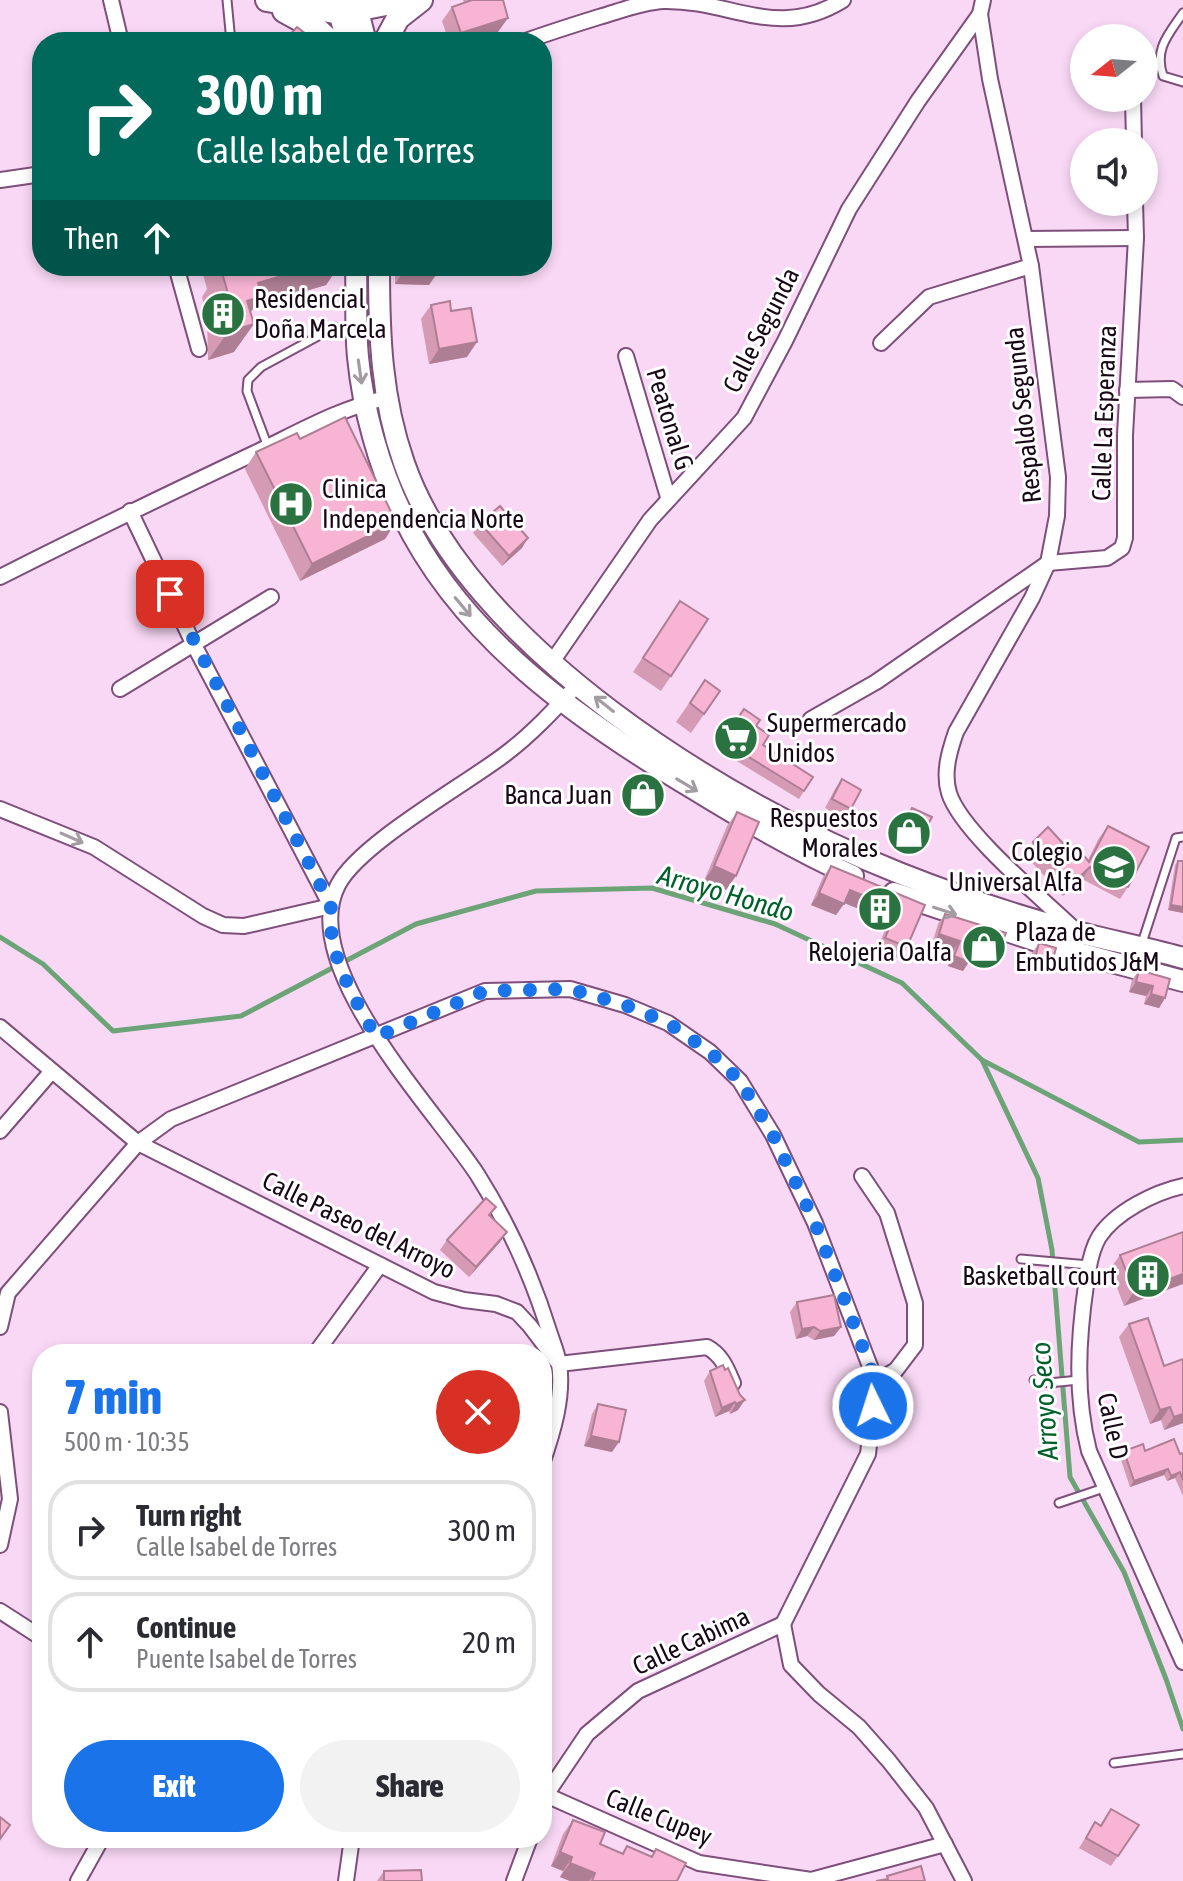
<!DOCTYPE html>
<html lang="en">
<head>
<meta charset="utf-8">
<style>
  :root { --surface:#fff; --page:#f2f2f3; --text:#2b2b33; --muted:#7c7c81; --line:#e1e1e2; --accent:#1a73e8 }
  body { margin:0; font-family:"Asap Condensed",sans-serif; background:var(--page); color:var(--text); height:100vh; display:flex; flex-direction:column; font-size:30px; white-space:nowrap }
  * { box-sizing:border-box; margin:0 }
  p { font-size:26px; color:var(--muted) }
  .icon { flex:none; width:44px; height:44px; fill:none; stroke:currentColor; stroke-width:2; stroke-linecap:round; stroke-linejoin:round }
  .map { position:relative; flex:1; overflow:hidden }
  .sheet { position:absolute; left:32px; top:1344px; width:520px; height:504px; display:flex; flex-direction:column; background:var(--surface); border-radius:32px; box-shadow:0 4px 12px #0003 }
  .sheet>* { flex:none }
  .banner { position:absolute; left:32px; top:32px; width:520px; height:244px; border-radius:32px; box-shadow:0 4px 12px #0003; background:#00695c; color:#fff; overflow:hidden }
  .needle { width:52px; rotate:253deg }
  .fabs { position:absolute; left:1070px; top:24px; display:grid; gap:16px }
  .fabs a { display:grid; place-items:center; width:88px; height:88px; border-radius:50%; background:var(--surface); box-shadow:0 4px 12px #0003; font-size:40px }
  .pin { position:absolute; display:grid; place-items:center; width:68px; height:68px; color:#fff; margin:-34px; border-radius:16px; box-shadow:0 4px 12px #0006 }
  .me { position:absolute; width:88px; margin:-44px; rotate:356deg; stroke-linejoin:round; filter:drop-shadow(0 0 6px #0008) }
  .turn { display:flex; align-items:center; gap:28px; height:168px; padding:0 32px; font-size:36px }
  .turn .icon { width:104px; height:104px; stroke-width:2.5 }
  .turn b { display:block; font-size:56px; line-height:68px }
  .then { display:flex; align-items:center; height:76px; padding:0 32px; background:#0003; gap:16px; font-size:30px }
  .round { display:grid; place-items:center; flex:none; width:84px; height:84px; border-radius:42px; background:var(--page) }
  .headline { display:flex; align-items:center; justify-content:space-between; height:136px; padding:0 32px }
  h1 { font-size:48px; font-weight:800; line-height:60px; color:var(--accent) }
  .action { display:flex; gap:16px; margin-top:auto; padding:16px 32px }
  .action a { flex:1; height:92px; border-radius:48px; background:var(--accent); color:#fff; font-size:32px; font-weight:800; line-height:92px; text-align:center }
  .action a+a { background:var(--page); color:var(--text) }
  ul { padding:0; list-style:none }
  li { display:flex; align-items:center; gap:24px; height:100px; margin:0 16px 12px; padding:0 16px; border:4px solid var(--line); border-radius:32px }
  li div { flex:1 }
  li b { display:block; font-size:30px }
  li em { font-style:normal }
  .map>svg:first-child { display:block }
</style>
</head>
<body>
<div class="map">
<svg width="1183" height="1881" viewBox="0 0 1183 1881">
  <rect width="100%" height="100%" fill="#f9d8f5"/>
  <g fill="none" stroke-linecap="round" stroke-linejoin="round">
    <!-- stream -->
    <g stroke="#6ca478" stroke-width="5">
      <path d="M0 937 43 964 113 1031 241 1016 416 924 536 891 652 888 775 924 902 983 982 1060 1139 1142 1183 1140"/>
      <path d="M982 1060 1038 1178 1052 1250 1070 1477 1124 1572 1166 1679 1183 1729"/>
    </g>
    <!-- service casing -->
    <g stroke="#7e4f7a" stroke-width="11">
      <g id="service">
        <path d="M227 0 231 42"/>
        <path d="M1183 13C1168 35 1154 49 1163 76L1183 82"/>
        <path d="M268 447 247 391 248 380 261 367 335 327"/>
        <path d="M1142 943 1176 838 1183 837"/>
        <path d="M1021 1259 1089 1265"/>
        <path d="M1034 1380 1049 1383 1079 1380"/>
        <path d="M1059 1503 1104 1488"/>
        <path d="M1114 1763 1183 1754"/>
      </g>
    </g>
    <!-- minor casing -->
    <g stroke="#7e4f7a" stroke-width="18">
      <g id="minor">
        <path d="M111 0 121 42"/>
        <path d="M980 14 990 79 1031 266 1058 477 1057 516 1048 563 1032 598 956 732C949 752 943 773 949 793 961 832 1044 900 1075 930"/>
        <path d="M523 42C548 33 573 25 599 17 620 11 642 2 664 1 732 0 777 41 843 0"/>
        <path d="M1133 98 1134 142"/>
        <path d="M0 180 42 174"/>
        <path d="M1026 239 1136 238"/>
        <path d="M176 266 199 349"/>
        <path d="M881 343 929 297 1031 266"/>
        <path d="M626 356 668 497"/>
        <path d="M1127 390 1172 389 1183 397"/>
        <path d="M130 511 193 643 331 906"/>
        <path d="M0 577C85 534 170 493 255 453 297 433 340 408 386 398"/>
        <path d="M552 662 650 520 744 418 785 341 849 209 918 101 980 14 983 0"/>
        <path d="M120 689 271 597"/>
        <path d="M811 719 876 682 1048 563 1107 558 1122 548 1125 538V435L1136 238 1135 202"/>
        <path d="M0 809 94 847 203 916 223 925 244 926 331 906"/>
        <path d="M0 1027 138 1143 434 1292 464 1300 496 1304 517 1312 530 1326 559 1364 707 1347C722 1355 727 1369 733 1383"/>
        <path d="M0 1131 52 1071"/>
        <path d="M862 1176 887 1213 915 1303V1345L896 1370 876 1382"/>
        <path d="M1183 1186C1155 1192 1115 1212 1099 1237 1091 1250 1088 1269 1086 1285 1078 1340 1075 1396 1089 1451L1183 1662"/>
        <path d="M0 1327 8 1293 138 1143 171 1119 485 991 570 989 625 1005 668 1023 710 1052 740 1081 773 1135 815 1223 876 1382 868 1454 783 1624"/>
        <path d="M315 1354 380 1265"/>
        <path d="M0 1412 10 1499 0 1545"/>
        <path d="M542 1464C553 1432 564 1397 559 1363 557 1353 553 1343 550 1334 533 1279 508 1223 477 1174 435 1110 296 966 338 885 359 844 463 786 504 755 531 735 555 709 578 684"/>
        <path d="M0 1611 42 1638"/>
        <path d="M546 1795 699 1863 811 1880 945 1844"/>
        <path d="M542 1804 546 1795 587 1734 638 1691 783 1624 791 1665 819 1694 859 1727 889 1761 926 1808 964 1881"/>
        <path d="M78 1881 102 1838"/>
        <path d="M346 1881 352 1838"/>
        <path d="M514 1881 530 1838"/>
      </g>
    </g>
    <!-- secondary casing -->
    <g stroke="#7e4f7a" stroke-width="24">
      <g id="secondary">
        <path d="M336 0 347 42"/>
        <path d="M355 0 366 42"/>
        <path d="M356 266C357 296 355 327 358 357 363 409 379 467 402 514 461 638 579 720 694 789 746 821 798 851 853 876"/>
        <path d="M379 266C379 334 381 398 404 463 467 645 727 805 899 873 957 896 1017 916 1077 932 1112 941 1148 948 1183 958"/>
        <path d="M894 893 1052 946 1183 981"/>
      </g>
    </g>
    <!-- primary casing -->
    <g stroke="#7e4f7a" stroke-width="26">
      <g id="primary">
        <path d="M267 0 340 13 406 0"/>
        <path d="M284 11 317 29 331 42"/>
        <path d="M385 42 398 18 421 0"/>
      </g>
    </g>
    <!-- service -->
    <use href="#service" stroke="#fff" stroke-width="7"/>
    <!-- minor -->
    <use href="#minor" stroke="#fff" stroke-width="14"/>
    <!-- secondary -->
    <use href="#secondary" stroke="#fff" stroke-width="20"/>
    <!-- primary -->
    <use href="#primary" stroke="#fff" stroke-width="22"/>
  </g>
  <!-- wall -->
  <g fill="#d59bb5">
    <path d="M463 0H503L498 32 469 42H449L442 21 452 7 464 3Z"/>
    <path d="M202 266H339L326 285 255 306 250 313 234 352 208 360 207 318 202 297 207 289 201 267Z"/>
    <path d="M397 266H436L429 285 395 284V269Z"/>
    <path d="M431 305 467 357 429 364 421 319Z"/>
    <path d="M300 439 396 522 385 539 300 581 245 469 256 452Z"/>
    <path d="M480 523 522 548 502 566 473 533Z"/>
    <path d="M680 601 671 676 661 691 633 672Z"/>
    <path d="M705 680 720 691 691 733 676 722Z"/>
    <path d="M744 709 756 726 763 745 813 777 799 799 717 749Z"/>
    <path d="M842 779 851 809 845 819 825 808 835 789Z"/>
    <path d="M912 808 920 840 913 850 894 840 906 817Z"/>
    <path d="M737 812 726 890 704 881 727 826Z"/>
    <path d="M1108 826 1128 887 1120 899 1082 879 1063 896 1024 854 1033 842 1069 850 1088 860 1099 838Z"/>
    <path d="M1178 861H1183V913L1168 910 1175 865Z"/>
    <path d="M831 866 925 905 907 947 900 959 877 949 889 921 844 903 836 915 811 905 823 877Z"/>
    <path d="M945 914 992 963 971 956 963 971 948 966 953 951 932 944 938 924Z"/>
    <path d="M1039 943 1045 973 1028 968 1032 953Z"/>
    <path d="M1139 970 1165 998 1159 1008 1144 1004 1146 996 1129 992 1132 980Z"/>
    <path d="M490 1216 500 1242 469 1277 440 1250 447 1240Z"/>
    <path d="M1183 1232 1124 1306 1110 1269 1120 1255Z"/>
    <path d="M797 1302 841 1327 834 1336 814 1340 807 1336 796 1339 790 1312Z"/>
    <path d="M1129 1324 1164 1366 1183 1423 1164 1430 1161 1420 1150 1424 1119 1337Z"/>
    <path d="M723 1365 738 1410 730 1414 729 1411 715 1417 704 1381 710 1371Z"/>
    <path d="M598 1404 612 1452 584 1446 592 1414Z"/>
    <path d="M1124 1451 1180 1454 1183 1453V1496L1175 1478 1167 1481 1164 1475 1130 1487 1120 1457Z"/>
    <path d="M1111 1809 1139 1825 1111 1866 1079 1848 1095 1822 1100 1825Z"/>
    <path d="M573 1820 600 1844 622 1853 627 1846 651 1856 656 1849 677 1881H570L560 1877 563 1871 551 1866 563 1834Z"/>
    <path d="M384 1871 422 1881H377Z"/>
  </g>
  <!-- shaded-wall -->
  <g fill="#ae7e94">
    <path d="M508 18 498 32 469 42H455L461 33Z"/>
    <path d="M316 266H339L326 285 255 306 242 324 227 329 258 283Z"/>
    <path d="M402 274 436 275 429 285 395 284Z"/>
    <path d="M254 324 234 352 208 360 228 332Z"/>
    <path d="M477 342 467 357 429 364 439 349Z"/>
    <path d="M396 522 385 539 300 581 312 564Z"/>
    <path d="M528 538 522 548 502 566 509 556Z"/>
    <path d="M714 866 736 876 726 890 704 881Z"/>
    <path d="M1090 867 1082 879 1063 896 1072 884Z"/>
    <path d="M850 890 897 909 889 921 842 902Z"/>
    <path d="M819 893 844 904 836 915 811 905Z"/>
    <path d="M1171 905 1183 907V913L1168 910Z"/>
    <path d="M939 934 960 941 953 951 932 944Z"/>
    <path d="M975 945 998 953 992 963 968 955Z"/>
    <path d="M954 956 969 962 963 971 948 966Z"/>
    <path d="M1035 958 1052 963 1045 973 1028 968Z"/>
    <path d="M1136 982 1153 986 1146 996 1129 992Z"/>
    <path d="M1151 994 1165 998 1159 1008 1144 1004Z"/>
    <path d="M507 1232 500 1242 469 1277 476 1267Z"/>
    <path d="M1183 1274V1284L1124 1306 1134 1292Z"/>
    <path d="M814 1327 807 1336 796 1339 802 1329Z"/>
    <path d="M841 1327 834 1336 814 1340 820 1331Z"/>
    <path d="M745 1400 738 1410 730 1414 736 1404Z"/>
    <path d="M735 1402 729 1411 715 1417 722 1408Z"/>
    <path d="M1170 1407 1161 1420 1150 1424 1160 1410Z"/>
    <path d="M1183 1414V1423L1164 1430 1174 1417Z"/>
    <path d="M591 1436 619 1442 612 1452 584 1446Z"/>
    <path d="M1168 1469 1164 1475 1130 1487 1134 1481Z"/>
    <path d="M1180 1472 1175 1478 1167 1481 1171 1476Z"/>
    <path d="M560 1852 572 1857 563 1871 551 1866Z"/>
    <path d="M570 1863 595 1873 589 1881H570L560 1877Z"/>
  </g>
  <!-- building -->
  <g fill="#f8b4d3" stroke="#ae7e94" stroke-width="2">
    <path d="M472 0H503L508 18 461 33 452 7Z"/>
    <path d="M297 27 316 42H283Z"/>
    <path d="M228 266H316L258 283 262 296 247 301 254 324 228 332 227 290 221 269 228 267Z"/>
    <path d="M402 266H436V275L402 274Z"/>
    <path d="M450 301 451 311 471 308 477 342 439 349 431 305Z"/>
    <path d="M345 417 396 522 312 564 256 452 297 433 300 439Z"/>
    <path d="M500 506 528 538 509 556 480 523Z"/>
    <path d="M680 601 708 619 671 676 643 658Z"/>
    <path d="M705 680 720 691 704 714 690 703Z"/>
    <path d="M744 709 760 720 756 726 769 735 763 745 813 777 804 791 723 741Z"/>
    <path d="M842 779 861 790 851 809 832 799Z"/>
    <path d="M912 808 932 817 920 840 901 830Z"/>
    <path d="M737 812 759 822 736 876 714 866Z"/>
    <path d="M1108 826 1149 847 1128 887 1090 867 1072 884 1033 842 1048 827 1069 850 1075 845 1089 862Z"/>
    <path d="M1178 861H1183V907L1171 905Z"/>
    <path d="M831 866 925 905 907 947 885 938 897 909 850 890 844 904 819 893Z"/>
    <path d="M945 914 1006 933 998 953 975 945 969 962 954 956 960 941 939 934Z"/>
    <path d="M1039 943 1056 948 1052 963 1035 958Z"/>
    <path d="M1139 970 1170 979 1165 998 1151 994 1153 986 1136 982Z"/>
    <path d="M486 1198 496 1207 489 1215 507 1232 476 1267 447 1240Z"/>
    <path d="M1183 1232V1274L1134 1292 1120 1255Z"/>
    <path d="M834 1295 841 1327 820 1331 814 1327 802 1329 797 1302Z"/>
    <path d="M1148 1318 1164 1366 1183 1359V1414L1174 1417 1170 1407 1160 1410 1129 1324Z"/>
    <path d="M723 1365 725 1370 728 1368 740 1395 745 1400 736 1404 735 1402 722 1408 710 1371Z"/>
    <path d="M598 1404 626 1410 619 1442 591 1436Z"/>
    <path d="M1174 1439 1180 1454 1183 1453V1480L1180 1472 1171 1476 1168 1469 1134 1481 1124 1451 1143 1444 1145 1451Z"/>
    <path d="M1111 1809 1139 1825 1118 1856 1086 1838 1095 1822 1101 1826Z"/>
    <path d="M0 1817 10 1825 0 1839Z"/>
    <path d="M573 1820 605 1832 600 1844 623 1854 627 1846 652 1857 656 1849 686 1863 677 1881H592L595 1873 570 1863 572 1857 560 1852Z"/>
    <path d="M921 1866 925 1881H876L888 1879 887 1876Z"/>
    <path d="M421 1870 422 1881H384V1871Z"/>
  </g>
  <!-- one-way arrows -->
  <defs><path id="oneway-shaft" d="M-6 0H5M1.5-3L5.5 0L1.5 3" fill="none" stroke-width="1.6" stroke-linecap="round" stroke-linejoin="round" transform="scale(2)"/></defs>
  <g stroke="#a39ca2">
    <use href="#oneway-shaft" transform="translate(360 372) rotate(82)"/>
    <use href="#oneway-shaft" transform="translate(463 607) rotate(50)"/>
    <use href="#oneway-shaft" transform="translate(604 704) rotate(-142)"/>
    <use href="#oneway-shaft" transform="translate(687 785) rotate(31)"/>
    <use href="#oneway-shaft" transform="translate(72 838) rotate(24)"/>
    <use href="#oneway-shaft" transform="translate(945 911) rotate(18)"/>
  </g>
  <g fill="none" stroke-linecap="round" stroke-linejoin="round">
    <!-- route -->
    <path stroke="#1a73e8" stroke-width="14" stroke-dasharray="0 25.2" d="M170 594 331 906C326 954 354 997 376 1037L485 991 570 989 625 1005 668 1023 710 1052 740 1081 773 1135 815 1223 876 1382 873 1406"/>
  </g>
  <!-- icons -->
  <defs>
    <g id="building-disc" transform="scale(2.3)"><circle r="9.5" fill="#2a7340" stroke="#fff"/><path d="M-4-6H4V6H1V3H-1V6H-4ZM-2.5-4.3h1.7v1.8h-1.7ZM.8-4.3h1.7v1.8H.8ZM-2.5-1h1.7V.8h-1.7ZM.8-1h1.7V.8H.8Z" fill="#fff"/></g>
    <g id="hospital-disc" transform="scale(2.3)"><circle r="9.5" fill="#2a7340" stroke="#fff"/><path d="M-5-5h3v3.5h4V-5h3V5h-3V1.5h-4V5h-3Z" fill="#fff"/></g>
    <g id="supermarket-disc" transform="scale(2.3)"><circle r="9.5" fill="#2a7340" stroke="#fff"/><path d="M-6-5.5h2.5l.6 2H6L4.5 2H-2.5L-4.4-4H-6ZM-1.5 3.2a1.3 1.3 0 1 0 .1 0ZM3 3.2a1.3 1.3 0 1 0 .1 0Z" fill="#fff"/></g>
    <g id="shop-disc" transform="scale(2.3)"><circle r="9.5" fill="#2a7340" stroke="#fff"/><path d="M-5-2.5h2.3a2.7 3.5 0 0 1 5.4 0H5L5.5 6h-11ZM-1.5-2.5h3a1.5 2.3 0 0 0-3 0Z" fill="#fff"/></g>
    <g id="school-disc" transform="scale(2.3)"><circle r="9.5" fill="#2a7340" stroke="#fff"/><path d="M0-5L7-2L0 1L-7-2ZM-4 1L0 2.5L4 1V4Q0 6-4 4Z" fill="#fff"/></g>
  </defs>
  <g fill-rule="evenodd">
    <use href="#building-disc" x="223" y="314"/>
    <use href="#hospital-disc" x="291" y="504"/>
    <use href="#supermarket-disc" x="736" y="738"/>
    <use href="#shop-disc" x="643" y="795"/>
    <use href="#shop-disc" x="909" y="833"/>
    <use href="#school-disc" x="1114" y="867"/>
    <use href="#building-disc" x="880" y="909"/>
    <use href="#shop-disc" x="984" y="947"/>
    <use href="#building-disc" x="1148" y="1276"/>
  </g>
  <g text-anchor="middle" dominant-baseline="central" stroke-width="6" stroke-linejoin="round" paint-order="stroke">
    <!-- poi labels -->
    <g font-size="26" fill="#180717" stroke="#fff" text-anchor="start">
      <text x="254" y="299">Residencial<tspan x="254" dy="30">Doña Marcela</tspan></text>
      <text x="322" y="489">Clinica<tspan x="322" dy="30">Independencia Norte</tspan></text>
      <text x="767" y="723">Supermercado<tspan x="767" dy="30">Unidos</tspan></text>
      <text x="612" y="795" text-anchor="end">Banca Juan</text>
      <text x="878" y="818" text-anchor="end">Respuestos<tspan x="878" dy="30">Morales</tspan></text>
      <text x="1083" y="852" text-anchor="end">Colegio<tspan x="1083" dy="30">Universal Alfa</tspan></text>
      <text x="1015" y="932">Plaza de<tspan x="1015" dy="30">Embutidos J&amp;M</tspan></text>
      <text x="880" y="952" text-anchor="middle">Relojeria Oalfa</text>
      <text x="1117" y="1276" text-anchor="end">Basketball court</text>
    </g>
    <!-- street labels -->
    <g font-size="26" fill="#180717" stroke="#fff">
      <text transform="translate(761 330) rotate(-63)">Calle Segunda</text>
      <text transform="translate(1104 413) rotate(-88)">Calle La Esperanza</text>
      <text transform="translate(1023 415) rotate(-96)">Respaldo Segunda</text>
      <text transform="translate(670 419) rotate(73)">Peatonal G</text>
      <text transform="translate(359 1225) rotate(26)">Calle Paseo del Arroyo</text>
      <text transform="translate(1113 1426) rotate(78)">Calle D</text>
      <text transform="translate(691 1641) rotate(-25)">Calle Cabima</text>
      <text transform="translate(659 1817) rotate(22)">Calle Cupey</text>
    </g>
    <!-- water labels -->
    <g font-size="28" font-style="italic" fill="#006029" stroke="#fff">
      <text transform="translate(726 893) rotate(16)">Arroyo Hondo</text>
      <text transform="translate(1044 1401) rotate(-94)">Arroyo Seco</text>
    </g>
  </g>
</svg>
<div class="fabs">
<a><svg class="needle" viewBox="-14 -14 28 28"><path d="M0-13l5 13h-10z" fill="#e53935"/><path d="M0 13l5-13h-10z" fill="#7c7c81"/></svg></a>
<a><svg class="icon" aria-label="sound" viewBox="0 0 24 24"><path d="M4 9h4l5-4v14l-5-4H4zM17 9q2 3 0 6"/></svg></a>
</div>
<div class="pin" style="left:170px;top:594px;background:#d93025"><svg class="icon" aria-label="arrive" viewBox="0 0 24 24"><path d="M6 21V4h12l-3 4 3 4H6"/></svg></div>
<svg class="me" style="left:873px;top:1406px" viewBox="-20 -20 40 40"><circle r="17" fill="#1a73e8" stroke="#fff" stroke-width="3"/><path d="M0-11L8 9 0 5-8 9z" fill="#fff"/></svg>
<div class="banner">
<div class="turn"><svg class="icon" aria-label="right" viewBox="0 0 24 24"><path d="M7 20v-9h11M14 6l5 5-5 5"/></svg><div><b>300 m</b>Calle Isabel de Torres</div></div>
<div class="then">Then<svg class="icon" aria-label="ahead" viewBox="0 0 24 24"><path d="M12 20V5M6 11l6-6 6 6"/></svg></div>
</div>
<section class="sheet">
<div class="headline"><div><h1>7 min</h1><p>500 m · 10:35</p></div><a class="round" style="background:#d93025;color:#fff"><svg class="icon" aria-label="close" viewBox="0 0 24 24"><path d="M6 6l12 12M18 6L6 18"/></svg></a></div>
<ul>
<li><svg class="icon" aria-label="right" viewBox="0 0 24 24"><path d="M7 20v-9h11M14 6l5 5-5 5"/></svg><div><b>Turn right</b><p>Calle Isabel de Torres</p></div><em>300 m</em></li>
<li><svg class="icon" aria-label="ahead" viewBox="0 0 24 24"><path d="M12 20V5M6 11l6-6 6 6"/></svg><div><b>Continue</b><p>Puente Isabel de Torres</p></div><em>20 m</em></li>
</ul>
<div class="action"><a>Exit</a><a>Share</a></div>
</section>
</div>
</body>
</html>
